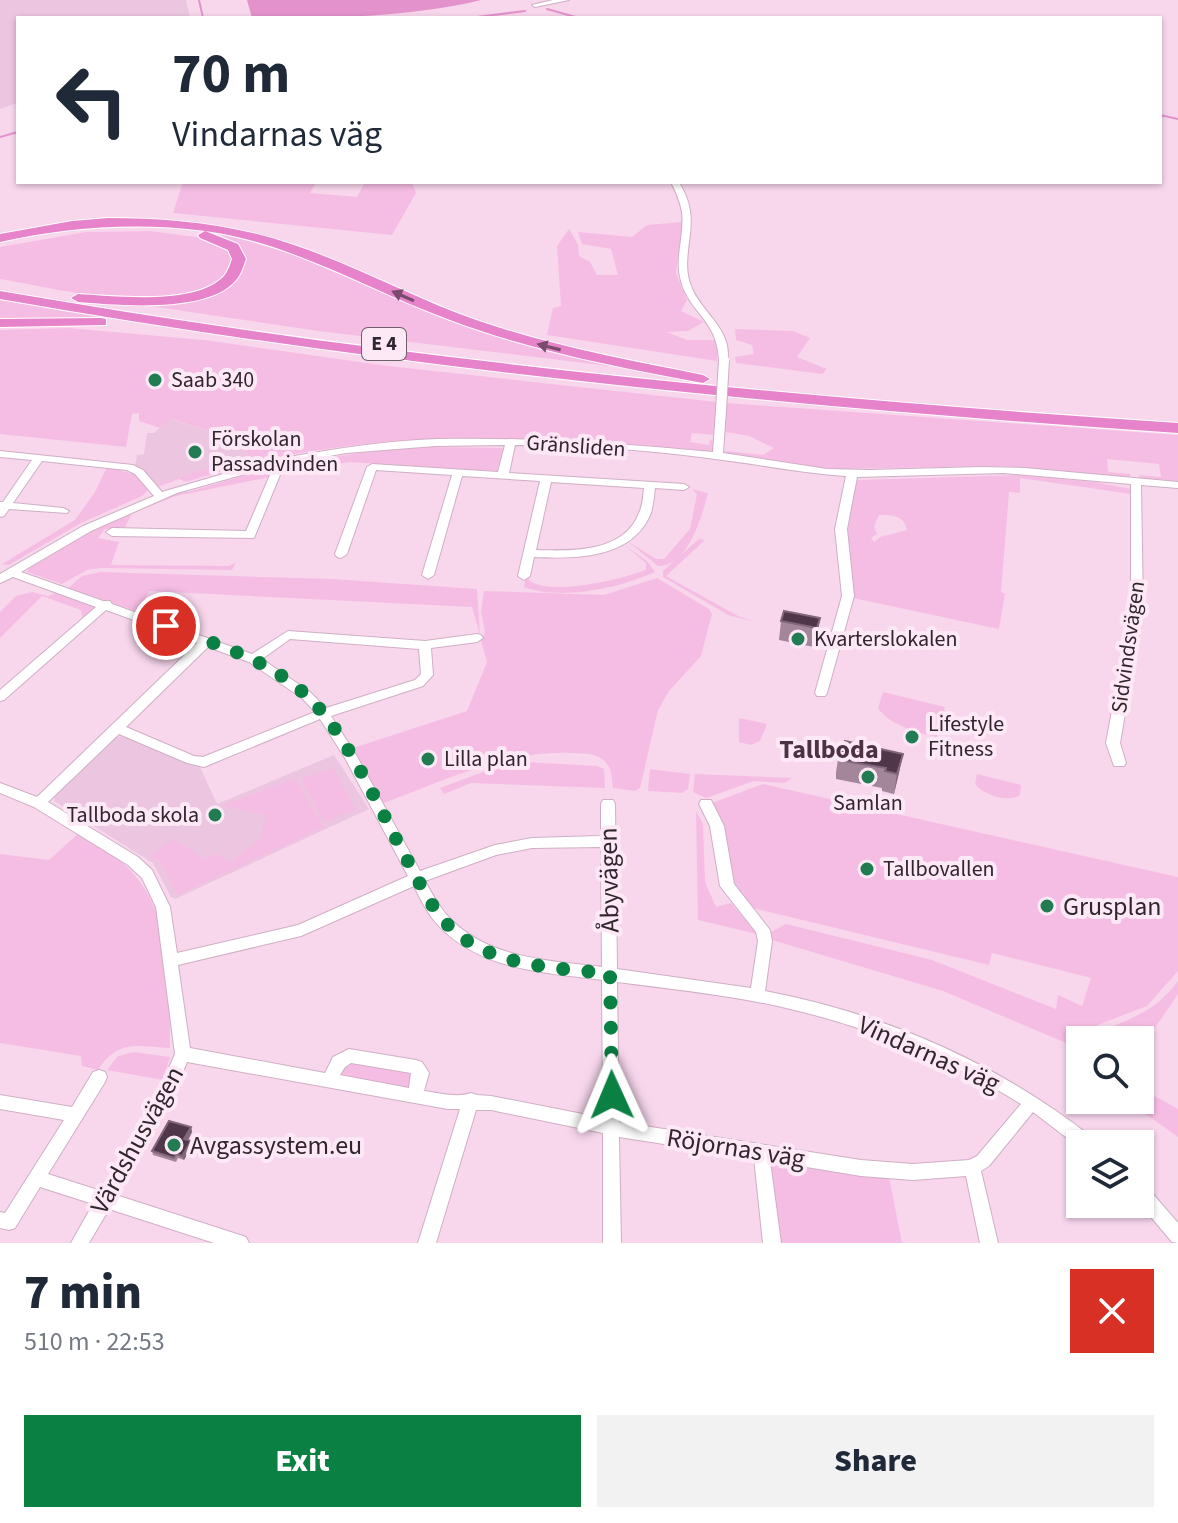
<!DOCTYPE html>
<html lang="en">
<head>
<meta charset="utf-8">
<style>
  :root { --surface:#fff; --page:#f2f2f3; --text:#1f2937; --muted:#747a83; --accent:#0b8043 }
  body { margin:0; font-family:"Source Sans 3",sans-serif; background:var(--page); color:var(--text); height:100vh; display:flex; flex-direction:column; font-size:30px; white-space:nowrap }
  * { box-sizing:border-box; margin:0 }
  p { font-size:26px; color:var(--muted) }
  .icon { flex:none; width:44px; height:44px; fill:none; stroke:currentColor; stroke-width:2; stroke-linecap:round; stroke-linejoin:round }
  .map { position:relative; height:1243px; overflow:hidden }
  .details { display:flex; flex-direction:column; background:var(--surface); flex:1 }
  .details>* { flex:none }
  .guide { position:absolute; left:16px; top:16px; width:1146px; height:168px; border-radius:0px; box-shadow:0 2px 6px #0004; background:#fff; color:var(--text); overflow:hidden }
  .tools { position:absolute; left:1066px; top:1026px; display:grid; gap:16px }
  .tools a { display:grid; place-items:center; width:88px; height:88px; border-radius:0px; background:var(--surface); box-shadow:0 2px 6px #0004; font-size:40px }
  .pin { position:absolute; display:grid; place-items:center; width:68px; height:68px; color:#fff; margin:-34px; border:4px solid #fff; border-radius:50%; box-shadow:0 2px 8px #0007 }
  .me { position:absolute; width:88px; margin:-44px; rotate:359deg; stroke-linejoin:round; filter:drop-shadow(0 0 6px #0008) }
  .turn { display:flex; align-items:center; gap:28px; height:168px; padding:0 24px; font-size:36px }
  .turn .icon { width:104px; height:104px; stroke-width:2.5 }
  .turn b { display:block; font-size:56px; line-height:68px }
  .round { display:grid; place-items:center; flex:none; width:84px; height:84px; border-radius:0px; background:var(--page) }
  .head { display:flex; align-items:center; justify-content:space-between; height:136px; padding:0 24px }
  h1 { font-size:48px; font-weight:800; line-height:60px }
  .cta { display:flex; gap:16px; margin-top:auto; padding:16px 24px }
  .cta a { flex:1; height:92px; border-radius:0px; background:var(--accent); color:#fff; font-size:32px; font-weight:800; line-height:92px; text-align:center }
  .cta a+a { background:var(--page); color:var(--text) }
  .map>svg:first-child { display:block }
</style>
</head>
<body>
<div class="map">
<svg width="1178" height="1243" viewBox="0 0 1178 1243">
  <rect width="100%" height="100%" fill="#f8d7ed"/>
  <!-- built -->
  <g fill="#ecc6e0">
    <path d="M0 0H186L190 18H18V103L0 109Z"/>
    <path d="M170 419 241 441 249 455 155 485 143 470 135 466 137 455 144 454 147 433H154Z"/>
    <path d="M123 736 200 767 217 804 334 755 369 809 175 899 171 897 153 863 54 801 55 793 112 738Z"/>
  </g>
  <!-- green -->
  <g fill="#f6bde4" fill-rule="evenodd">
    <path d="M183 182H316L310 193 357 197 365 182 413 184 416 193 392 235 173 213Z"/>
    <path d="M682 222 676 273 687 300 681 311 704 322 688 331 667 332 687 340H718L717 361 547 335 553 308 561 306 557 246 569 229 578 245 579 256 590 262 597 275H618L611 249 582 244 578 232 632 237 647 225Z"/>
    <path d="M118 225 204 230 276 247 478 329 609 366 318 331 136 304C166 301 240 302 244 258 232 202 40 233 0 242L58 230Z"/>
    <path d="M150 231 210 239 230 250 233 258 229 273C174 320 65 290 0 279V247L86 232Z"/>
    <path d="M0 300 104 318V320L0 321Z"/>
    <path d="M68 328 204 340 388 366 717 402 715 435 692 433 690 442 709 445 710 440 715 441 712 450 707 453C522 437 367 423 186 482L179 479 157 487 155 485 248 455 241 441 171 419 160 428 139 421V413L132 414 126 447 0 434V330Z"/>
    <path d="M735 329 793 331 810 338 797 357 827 369 822 374 736 363 735 357 754 354 752 345 736 340Z"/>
    <path d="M726 403 1178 435V484L1139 479V475L1161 477 1159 464 1107 459 1108 472 1130 474V477L1002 466 834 469 726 454V451L763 455 774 448 749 436 725 432Z"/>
    <path d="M432 447 503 448 497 471 349 462 280 474 282 465 373 451Z"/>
    <path d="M107 467 137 475 148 490 142 496 81 523 9 565 2 564 75 520 95 492Z"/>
    <path d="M270 468V477L176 496 132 513 124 530 105 529 98 538 119 542 111 565 229 566 236 562 232 570 102 568 87 570 62 584 27 572 29 565 91 528 184 489 188 492Z"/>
    <path d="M1021 475 1095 482 1131 489V494L1020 478V493L1009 492 1001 592 1005 594 999 629 853 598 847 518 857 480ZM879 515C892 515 904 515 907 530L880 537 874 542 871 538 877 534 874 527Z"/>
    <path d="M692 489 708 493C702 516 688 567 658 566L627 541 656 559H664L690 529 697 494Z"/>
    <path d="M699 539 705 540 666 576 738 616 755 622 728 615 663 577V571Z"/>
    <path d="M624 545 647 561 655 572C620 588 561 601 524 587L526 576H530L529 580C549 597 622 579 646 570V563Z"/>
    <path d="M100 572 332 579 477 589 480 635 472 607 149 591 139 612 68 588 82 576Z"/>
    <path d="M657 578 709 609 712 614 701 656 669 691 658 710 640 788 635 791 613 788C612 780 612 770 607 764 600 753 585 754 573 753 505 750 444 781 381 804L350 749 467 711 487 662 481 640 485 632 481 612 484 591 604 595Z"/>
    <path d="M32 592 48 596 59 592 96 607 83 620 81 610 42 596 0 638V612L16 596Z"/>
    <path d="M883 692 945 707 937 737C917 733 889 725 878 708Z"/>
    <path d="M739 718 767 724 760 741 751 745 739 742Z"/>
    <path d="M525 762 597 766 604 769 605 788 471 783 444 794 440 788 502 765Z"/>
    <path d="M333 767 356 810 324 822 301 779Z"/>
    <path d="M650 769 690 774 688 789 682 793 648 791Z"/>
    <path d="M695 774 792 778 784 783 754 781 706 798 693 792Z"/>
    <path d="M977 774 1021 785 1020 795C1008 803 983 795 975 784Z"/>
    <path d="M295 778 324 827 178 895 159 861 150 855 174 839 204 859 215 854 231 862 260 839 266 815 221 806Z"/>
    <path d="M763 784 1178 877V971L1147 1006 1100 1024 1066 1043 943 991 772 940 771 932 786 924 932 960 1056 1009 1058 995 1082 1006 1091 978 992 953 989 965 753 908 734 884 712 803Z"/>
    <path d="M696 811 703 824 705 882 716 907 731 903 757 934 698 920Z"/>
    <path d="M79 833C95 845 116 855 130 870 175 917 169 988 170 1048 136 1046 118 1039 98 1070L82 1066 81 1056 0 1043V854L49 860Z"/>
    <path d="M1178 981V994L1140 1050V1040H1089C1124 1017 1151 1018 1178 981Z"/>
    <path d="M134 1052 170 1057 163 1080 107 1070 118 1056Z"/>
    <path d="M355 1061 414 1072 410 1089 338 1076 343 1067Z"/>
    <path d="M1140 1088 1178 1109V1137L1126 1100H1140Z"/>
    <path d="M775 1162 889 1177 902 1243H778L769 1170Z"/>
  </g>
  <!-- water -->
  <path fill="#e492cc" d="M247 0H481C406 18 329 18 252 18Z"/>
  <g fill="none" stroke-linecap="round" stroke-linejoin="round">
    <!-- stream -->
    <g stroke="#e492cc" stroke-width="2">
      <path d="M199 0 203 18"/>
      <path d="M547 9 579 18"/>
      <path d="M469 18 525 11"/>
      <path d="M1160 115 1178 119"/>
      <path d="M0 137 18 132"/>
    </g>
    <!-- minor casing -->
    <g stroke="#cfafc4" stroke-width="2">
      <g id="minor">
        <path d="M553 0H569L535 7 532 5Z"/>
        <path d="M671 182H679C684 191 689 201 690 211 694 237 681 260 691 286 701 313 734 330 727 362L724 363 719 360C717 319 690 314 681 281 674 258 685 235 682 212 680 201 676 192 671 182Z"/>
        <path d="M721 407 726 410 723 453 827 469 871 470 981 467 1025 468 1178 482V488L1141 485 1143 609 1120 743 1126 763 1124 766H1114L1106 743 1131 609V484L1003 473 857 477 847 529 854 596 827 693 825 696H817L815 693 842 596 835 529 846 476C807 474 769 466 730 461 661 451 586 445 515 445L509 473 684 484 689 487 684 490 655 488C654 497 653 506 651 513 633 559 575 559 534 557L530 576 524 580 518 576 540 481 462 476 434 575 428 579 422 575 452 475 376 470 347 554 341 558 337 557 335 554 367 467 372 464 498 472 505 445 435 446 346 453 280 465V475L254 538 112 536 106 532 112 528 246 531 270 475V467L177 493 91 531 21 572 103 601H110L112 604 252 654 288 631 425 641 477 634 481 635 483 638 477 642 431 648 433 675 423 686 331 716 355 753 420 871 495 845 532 838 601 836V804L603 800H613L615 804 617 969 751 988 758 941 756 932 720 886 710 826 699 804 701 800H711L724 826 734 884 770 930 772 941 765 991C885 1014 998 1063 1094 1139L1096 1144H1080V1148L1033 1112 989 1166 981 1171 998 1243H980L966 1176 913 1180 861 1176 770 1161 781 1243H763L754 1158 619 1137 621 1243H603V1133L491 1110H476L436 1243H418L460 1109H448L187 1062 171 1100 116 1195 240 1235 246 1237 249 1243H214L109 1209 89 1243H71L93 1204 40 1187 15 1228 9 1230 0 1228V1212L5 1213 64 1120 0 1109V1095L72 1107 93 1072 99 1070 105 1072 107 1077 105 1082 48 1174 101 1191 159 1091 175 1054 156 907 142 878 128 865 34 807 0 793V783L37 797 197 643 106 610 4 700 0 701V690L96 607 13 577 0 583V574L83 526 154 496 135 474 127 470 42 461 13 503 63 508 69 511 67 513 9 509 4 516 0 517V502H3L32 460 0 457V451L133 465 143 470 162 492 270 460 275 457 279 459C332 449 384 441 437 439 530 437 621 444 713 452L716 410ZM551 482 644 488C643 496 643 505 639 513 624 553 571 551 536 550ZM290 639 419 649 421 674 415 680 326 708 310 692 262 659ZM208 647 249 662 302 698 315 712 203 757 194 756 126 727ZM320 719 345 758 408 876 298 925 177 953 170 907 152 870 138 857 48 802 119 734 187 763 204 767ZM601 847 602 967C547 960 484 959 445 913 437 903 431 892 425 881L496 855 532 848ZM414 886C419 897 425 908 432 918 473 970 542 972 602 980L603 1118 491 1096 477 1095 471 1093C457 1098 439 1093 424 1091L429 1073 422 1062 416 1060 349 1049 333 1057 325 1073 190 1048 178 965 301 936ZM617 982C672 989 728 995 782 1007 866 1026 947 1058 1021 1104L977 1156 969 1160 913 1164 861 1160 619 1122ZM351 1063 411 1073 409 1088 340 1075 345 1067Z"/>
        <path d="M1140 1184 1146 1186 1178 1223V1243L1172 1242 1140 1204Z"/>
      </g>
    </g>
    <!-- highway casing -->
    <g stroke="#fff" stroke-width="2">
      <g id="highway">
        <path d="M108 218C171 218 233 224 294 245 357 266 415 299 479 321 552 346 628 360 703 375L710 379 703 383C618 367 532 351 450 320 368 290 293 243 205 231L238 244 246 259C244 264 242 271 239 276 215 315 117 305 78 302L71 298 78 294C116 296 196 306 224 276 228 271 230 265 232 259L228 250 200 238 198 235 205 231C135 222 68 227 0 242V234L72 221Z"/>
        <path d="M0 291C391 359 782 397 1178 423V433C781 406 392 368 0 299Z"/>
        <path d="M101 318 106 319V325L0 327V319Z"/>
      </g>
    </g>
    <!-- minor -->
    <use href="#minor" fill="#fff" fill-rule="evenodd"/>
    <!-- highway -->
    <use href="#highway" fill="#e683ca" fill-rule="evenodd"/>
    <!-- minor-bridge casing -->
    <g stroke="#cfafc4" stroke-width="12" stroke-linecap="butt">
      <path id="minor-bridge" d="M721 410 724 360"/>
    </g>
    <!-- minor-bridge -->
    <use href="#minor-bridge" stroke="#fff" stroke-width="10"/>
  </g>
  <!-- wall -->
  <g fill="#a4869a">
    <path d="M820 618 817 638 814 647 779 640 781 621Z"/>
    <path d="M839 753 903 754 894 794 882 791V788L836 779V772Z"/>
    <path d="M191 1127 192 1132 188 1140 191 1141 192 1145 184 1160 178 1158 176 1162 153 1155 152 1151Z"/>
  </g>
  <!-- shaded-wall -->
  <g fill="#82667a">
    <path d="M820 618 817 638 814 647 817 628Z"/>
    <path d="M903 754 899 773 894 794 897 774Z"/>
    <path d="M191 1127 192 1132 186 1144 184 1139Z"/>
    <path d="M191 1141 192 1145 184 1160 182 1156Z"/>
  </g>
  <!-- building -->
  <g fill="#4f3648" stroke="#82667a" stroke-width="2">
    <path d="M784 611 820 618 817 628 781 621Z"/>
    <path d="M845 741 903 754 897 774 885 771 886 768 839 760V753Z"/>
    <path d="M169 1121 191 1127 184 1139 191 1141 182 1156 176 1154 174 1158 152 1151Z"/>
  </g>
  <!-- one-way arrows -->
  <defs><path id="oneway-solid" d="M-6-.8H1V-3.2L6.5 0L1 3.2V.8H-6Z" transform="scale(2)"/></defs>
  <g fill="#7a4b6c">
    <use href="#oneway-solid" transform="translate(403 296) rotate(-156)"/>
    <use href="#oneway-solid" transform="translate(549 347) rotate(-166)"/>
  </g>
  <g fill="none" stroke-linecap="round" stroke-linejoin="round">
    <!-- route -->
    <path stroke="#0b8043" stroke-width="14" stroke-dasharray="0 25.2" d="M166 626C215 644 268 659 307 696 346 732 379 808 405 856 423 888 436 922 469 942 510 968 564 968 610 974L612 1095"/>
  </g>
  <!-- markers -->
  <g fill="#217c52" stroke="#fde9f6" stroke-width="3">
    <circle cx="155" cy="380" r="8"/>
    <circle cx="195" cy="452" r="8"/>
    <circle cx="798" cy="639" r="8"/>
    <circle cx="912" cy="737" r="8"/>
    <circle cx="428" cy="759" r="8"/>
    <circle cx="868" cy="777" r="8"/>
    <circle cx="215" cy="815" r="8"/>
    <circle cx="867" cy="869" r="8"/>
    <circle cx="1047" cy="906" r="8"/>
    <circle cx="174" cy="1145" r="8"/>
  </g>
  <g text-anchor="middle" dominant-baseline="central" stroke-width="8" stroke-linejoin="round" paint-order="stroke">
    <!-- shield labels -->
    <rect fill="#fde9f6" stroke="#6f606a" stroke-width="2" x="362" y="328" width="44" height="32" rx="6"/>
    <g font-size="20" font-weight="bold" fill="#32262e">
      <text x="384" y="344">E 4</text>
    </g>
    <!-- poi labels -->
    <g font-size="22" fill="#32262e" stroke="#fde9f6" text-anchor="start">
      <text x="171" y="380">Saab 340</text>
      <text x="211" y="439">Förskolan<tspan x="211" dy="25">Passadvinden</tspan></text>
      <text x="814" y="639">Kvarterslokalen</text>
      <text x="928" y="724">Lifestyle<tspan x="928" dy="25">Fitness</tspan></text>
      <text x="444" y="759">Lilla plan</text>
      <text x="868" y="803" text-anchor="middle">Samlan</text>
      <text x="199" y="815" text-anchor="end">Tallboda skola</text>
      <text x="883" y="869">Tallbovallen</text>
    </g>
    <!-- street labels -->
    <g font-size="22" fill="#32262e" stroke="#fde9f6">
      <text transform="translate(576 446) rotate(4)">Gränsliden</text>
      <text transform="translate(1128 647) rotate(-82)">Sidvindsvägen</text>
    </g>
    <!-- quarter labels -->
    <g font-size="26" font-weight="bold" fill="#4c3244" stroke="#fde9f6">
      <text x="829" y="749">Tallboda</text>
    </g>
    <!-- near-street labels -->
    <g font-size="26" fill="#32262e" stroke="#fde9f6">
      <text transform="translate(609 880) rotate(-91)">Åbyvägen</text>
      <text transform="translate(929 1054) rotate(24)">Vindarnas väg</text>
      <text transform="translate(137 1140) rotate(-61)">Värdshusvägen</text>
      <text transform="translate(736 1148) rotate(9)">Röjornas väg</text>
    </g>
    <!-- near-poi labels -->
    <g font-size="26" fill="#32262e" stroke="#fde9f6" text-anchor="start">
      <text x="1063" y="906">Grusplan</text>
      <text x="190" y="1145">Avgassystem.eu</text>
    </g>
  </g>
</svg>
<div class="tools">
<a><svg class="icon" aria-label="search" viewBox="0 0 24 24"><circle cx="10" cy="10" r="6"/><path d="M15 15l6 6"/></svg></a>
<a><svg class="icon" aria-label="layers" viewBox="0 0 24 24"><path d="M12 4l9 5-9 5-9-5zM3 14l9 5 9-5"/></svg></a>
</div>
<div class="pin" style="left:166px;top:626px;background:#d93025"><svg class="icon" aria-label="arrive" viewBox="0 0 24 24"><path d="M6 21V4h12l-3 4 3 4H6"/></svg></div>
<svg class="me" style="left:612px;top:1095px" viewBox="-20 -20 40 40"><path d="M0-17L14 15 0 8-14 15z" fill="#0b8043" stroke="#fff" stroke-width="4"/></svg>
<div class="guide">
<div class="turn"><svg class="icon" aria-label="left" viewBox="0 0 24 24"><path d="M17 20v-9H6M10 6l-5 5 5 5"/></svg><div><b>70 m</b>Vindarnas väg</div></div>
</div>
</div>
<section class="details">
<div class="head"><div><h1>7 min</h1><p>510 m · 22:53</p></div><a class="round" style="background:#d93025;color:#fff"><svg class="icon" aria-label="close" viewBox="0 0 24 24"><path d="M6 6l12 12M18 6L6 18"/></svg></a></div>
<div class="cta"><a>Exit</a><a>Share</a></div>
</section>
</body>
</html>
